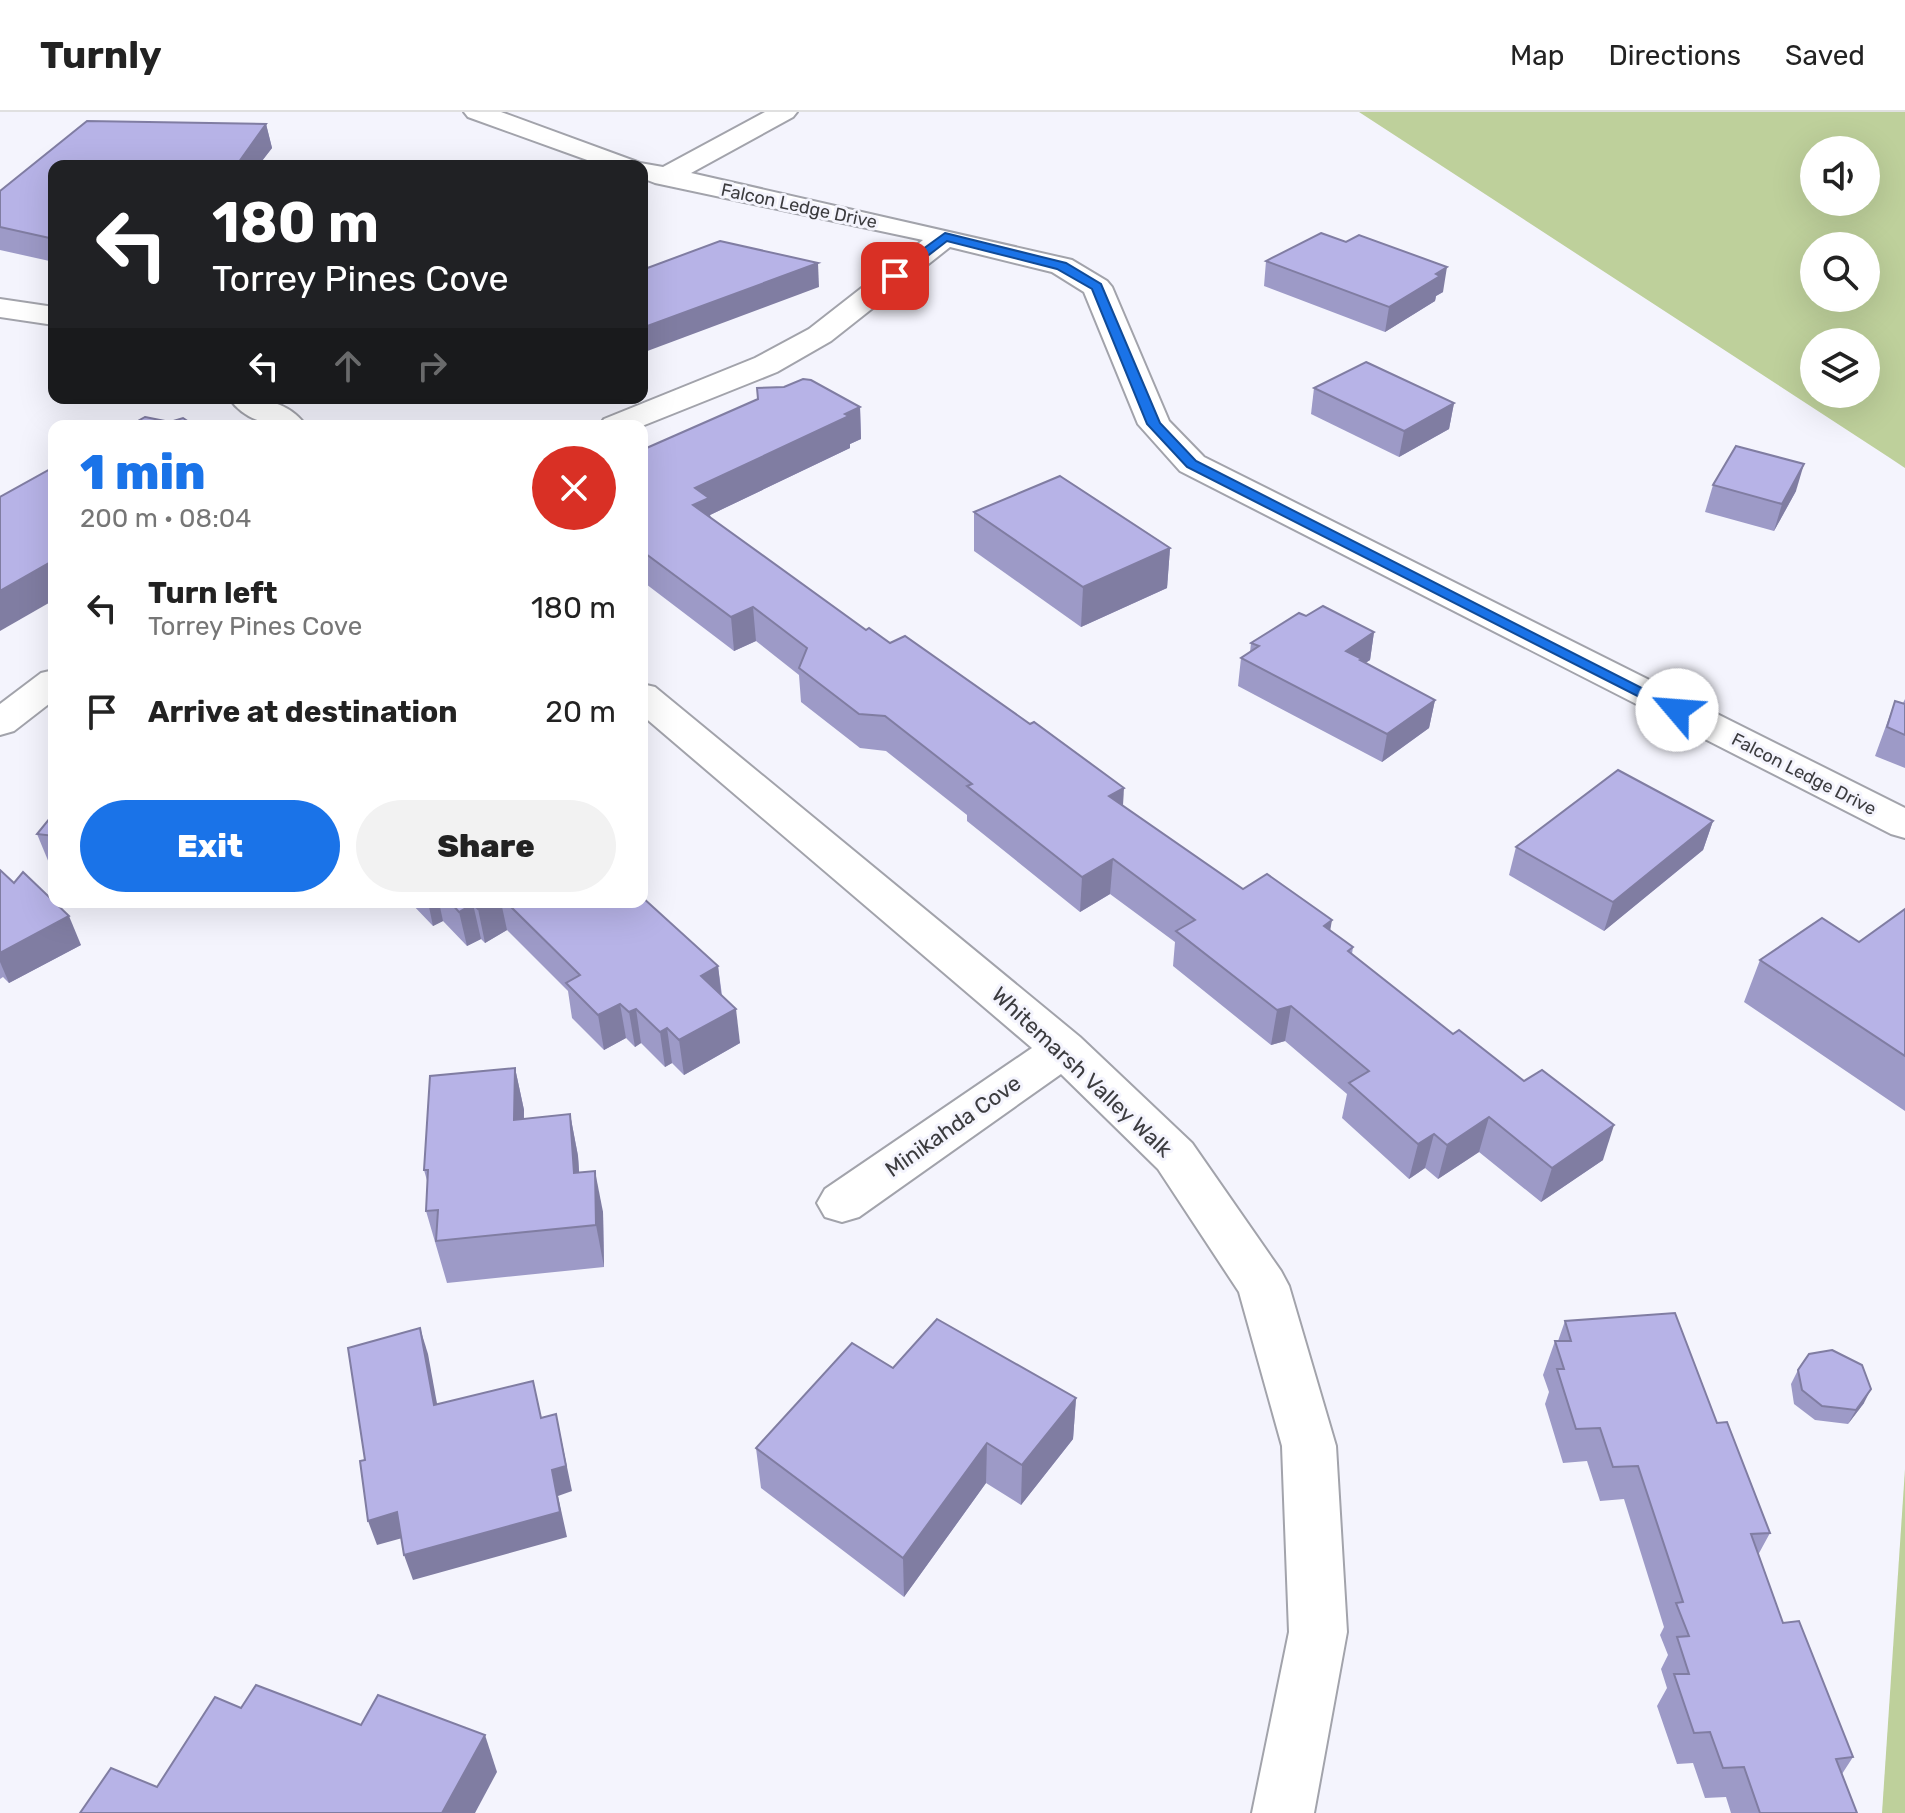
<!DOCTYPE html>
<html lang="en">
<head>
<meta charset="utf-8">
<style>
  :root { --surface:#fff; --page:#f2f2f2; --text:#222; --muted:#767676; --line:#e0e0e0; --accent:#1a73e8 }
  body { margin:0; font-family:Rubik,sans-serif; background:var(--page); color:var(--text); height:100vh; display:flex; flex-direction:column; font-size:30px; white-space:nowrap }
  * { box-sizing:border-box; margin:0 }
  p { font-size:26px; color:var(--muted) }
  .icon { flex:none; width:44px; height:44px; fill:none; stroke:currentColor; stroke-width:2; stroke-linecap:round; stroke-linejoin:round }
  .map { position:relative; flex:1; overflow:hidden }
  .drawer { position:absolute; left:48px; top:308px; width:600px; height:488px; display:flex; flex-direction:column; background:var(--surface); border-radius:16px; box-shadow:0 8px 32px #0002 }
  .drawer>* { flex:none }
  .guide { position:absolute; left:48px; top:48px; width:600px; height:244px; border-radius:16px; box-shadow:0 8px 32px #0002; background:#202124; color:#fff; overflow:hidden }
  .buttons { position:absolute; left:1800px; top:24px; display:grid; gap:16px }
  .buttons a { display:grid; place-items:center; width:80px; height:80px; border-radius:50%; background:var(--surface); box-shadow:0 8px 32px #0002; font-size:40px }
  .pin { position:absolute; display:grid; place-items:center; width:68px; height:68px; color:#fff; margin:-34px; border-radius:16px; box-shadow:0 4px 12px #0006 }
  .me { position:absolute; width:88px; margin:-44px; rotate:297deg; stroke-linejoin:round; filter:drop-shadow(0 0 6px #0008) }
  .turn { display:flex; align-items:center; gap:28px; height:168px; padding:0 32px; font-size:36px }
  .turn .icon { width:104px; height:104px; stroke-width:2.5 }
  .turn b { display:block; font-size:56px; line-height:68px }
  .lanes { display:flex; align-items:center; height:76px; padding:0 32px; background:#0003; justify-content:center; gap:40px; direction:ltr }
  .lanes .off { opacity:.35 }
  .round { display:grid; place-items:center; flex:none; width:84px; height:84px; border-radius:42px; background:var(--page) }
  .head { display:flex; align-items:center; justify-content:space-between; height:136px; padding:0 32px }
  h1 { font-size:48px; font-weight:800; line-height:60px; color:var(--accent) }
  .primary-button { display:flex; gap:16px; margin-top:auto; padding:16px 32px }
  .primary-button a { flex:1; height:92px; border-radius:48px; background:var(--accent); color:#fff; font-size:32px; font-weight:800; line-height:92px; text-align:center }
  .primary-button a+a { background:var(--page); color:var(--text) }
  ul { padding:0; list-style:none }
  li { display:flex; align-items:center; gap:24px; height:104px; padding:0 32px }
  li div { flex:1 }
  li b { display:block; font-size:30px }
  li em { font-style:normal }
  header { display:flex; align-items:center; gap:48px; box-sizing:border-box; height:112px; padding:0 40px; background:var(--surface); border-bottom:2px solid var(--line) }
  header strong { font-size:38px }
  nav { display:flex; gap:44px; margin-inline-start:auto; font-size:28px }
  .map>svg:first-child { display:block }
</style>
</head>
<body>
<header>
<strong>Turnly</strong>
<nav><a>Map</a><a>Directions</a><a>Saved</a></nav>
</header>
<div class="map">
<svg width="1905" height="1701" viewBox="0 0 1905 1701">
  <rect width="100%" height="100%" fill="#f4f4fd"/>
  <!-- forest -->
  <g fill="#bed09b" fill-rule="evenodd">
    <path d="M1359 0H1905V356L1890 346ZM1814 38H1866V90H1814ZM1814 134H1866V186H1814ZM1814 230H1866V282H1814Z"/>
    <path d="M1905 1357V1701H1882Z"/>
  </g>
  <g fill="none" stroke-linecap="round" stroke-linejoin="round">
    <!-- minor casing -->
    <g stroke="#a2a3ab" stroke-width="4">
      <g id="minor">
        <path d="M464 0H501L640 51 663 55 765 0H797L793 5 691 61 1072 148 1107 169 1112 175 1169 309 1204 345 1905 696V726L1891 722 1180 359 1138 312 1084 180 1052 160 950 135 831 229 777 260 642 314H599L604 307 755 246 809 217 923 128 655 71 642 66V54H604L468 5Z"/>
        <path d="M0 187 54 195V213L0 205Z"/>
        <path d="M229 286C258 286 288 288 306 314 277 314 248 313 229 286Z"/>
        <path d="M54 558V588L14 619 0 623V592L41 561Z"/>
        <path d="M642 572 655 575 1080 925 1192 1031 1281 1159 1289 1174 1336 1334 1347 1520 1314 1701H1252L1289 1520 1282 1334 1239 1180 1158 1057 1061 962 859 1105 842 1110 825 1105 817 1091 825 1077 1032 936 642 603Z"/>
      </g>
    </g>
    <!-- minor -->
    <use href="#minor" fill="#fff" fill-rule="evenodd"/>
  </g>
  <!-- wall -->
  <g fill="#9d9ac7">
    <path d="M87 9 266 12 272 36 258 54H54V150L0 138V79Z"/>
    <path d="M1266 149 1443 180 1436 184 1435 189 1385 220 1264 174Z"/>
    <path d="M757 276 860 295 861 327 850 332V336L710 403 711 406 866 518 1243 777 1330 819 1353 835 1352 842 1603 1048 1541 1090 1479 1040 1438 1067 1425 1056 1409 1067 1342 1006 1347 982 1285 929 1271 933 1173 854 1175 830 1110 782 1080 800 967 709V703L886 639 860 636 801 590 799 563 756 529 734 539 642 469V338L757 288Z"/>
    <path d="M1314 276 1454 291 1449 317 1399 345 1311 302Z"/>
    <path d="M1713 373 1796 379 1774 419 1705 400Z"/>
    <path d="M974 400 1170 436 1167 476 1081 515 974 439Z"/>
    <path d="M1306 504 1374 520 1370 548 1365 551 1435 588 1429 616 1382 650 1238 574 1241 546 1250 540 1251 531Z"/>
    <path d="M1905 587V656L1875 644 1895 589 1903 591Z"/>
    <path d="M54 701V763L37 722Z"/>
    <path d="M1713 709 1703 738 1604 819 1509 763 1516 735Z"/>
    <path d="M0 758 81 833 9 871 3 865 0 867Z"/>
    <path d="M410 790H642L718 854 722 883 740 931 684 963 672 951 665 955 641 931 635 935 626 926 604 938 572 906 568 879 507 818 485 831 481 827 467 834 443 809 433 814Z"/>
    <path d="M1905 797V999L1744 890 1760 848 1859 830Z"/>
    <path d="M515 956 524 998V1007L570 1002 578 1044 579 1060 603 1100 604 1155 447 1171 426 1099 428 1072 424 1058Z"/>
    <path d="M1565 1209 1717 1311 1770 1421 1758 1443 1783 1511 1853 1645 1842 1662 1857 1701H1731L1726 1685 1705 1686 1693 1651 1677 1652 1657 1594 1667 1576 1661 1557 1668 1543 1660 1523 1664 1515 1624 1387 1600 1389 1587 1349 1563 1351 1545 1292 1549 1280 1543 1263 1555 1229H1558Z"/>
    <path d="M893 1256 1076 1286 1073 1327 1021 1393 986 1371 904 1485 761 1376 756 1336Z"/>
    <path d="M1798 1258 1864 1291 1848 1312 1815 1308 1794 1292 1791 1272Z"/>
  </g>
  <!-- shaded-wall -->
  <g fill="#807da2">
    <path d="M266 12 272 36 258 54H236Z"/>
    <path d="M818 151 819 175 642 241V216Z"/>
    <path d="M1447 155 1443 180 1436 184 1435 189 1385 220 1389 195Z"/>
    <path d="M1454 291 1449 317 1399 345 1404 319Z"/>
    <path d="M860 295 861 327 850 332V336L710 403 712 419 693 393 695 376Z"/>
    <path d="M1804 352 1796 379 1774 419 1782 392Z"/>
    <path d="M1170 436 1167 476 1081 515 1083 475Z"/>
    <path d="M54 448V488L0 519V479Z"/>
    <path d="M753 495 756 529 734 539 731 505Z"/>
    <path d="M1374 520 1370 548 1361 554 1346 539Z"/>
    <path d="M1435 588 1429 616 1382 650 1387 622Z"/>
    <path d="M1124 676 1122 711 1109 684Z"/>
    <path d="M1713 709 1703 738 1604 819 1613 790Z"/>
    <path d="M1113 747 1110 782 1080 800 1082 765Z"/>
    <path d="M428 790H439L443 809 433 814Z"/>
    <path d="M489 790H501L507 818 485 831 478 797Z"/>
    <path d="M473 792 481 827 467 834 459 800Z"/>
    <path d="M69 804 81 833 9 871 0 850V841Z"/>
    <path d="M1332 808 1326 843 1324 814Z"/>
    <path d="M718 854 722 889 701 864Z"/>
    <path d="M620 892 626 926 604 938 598 903Z"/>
    <path d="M1291 894 1285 929 1271 933 1277 898Z"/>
    <path d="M636 897 641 931 635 935 629 900Z"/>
    <path d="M736 897 740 931 684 963 679 928Z"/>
    <path d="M667 916 672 951 665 955 660 920Z"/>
    <path d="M515 956 524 998 523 1050 514 1008Z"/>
    <path d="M570 1002 578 1044 582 1102 574 1061Z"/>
    <path d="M1489 1005 1479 1040 1438 1067 1447 1033Z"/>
    <path d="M1614 1013 1603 1048 1541 1090 1552 1056Z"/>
    <path d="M1434 1022 1425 1056 1409 1067 1418 1032Z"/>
    <path d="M595 1059 603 1100 604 1155 596 1113Z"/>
    <path d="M420 1216 428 1242 442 1319 434 1293Z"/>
    <path d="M1871 1277 1864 1291 1848 1312 1856 1298Z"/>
    <path d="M1076 1286 1073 1327 1021 1393 1022 1353Z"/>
    <path d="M556 1302 572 1379 558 1384 567 1425 413 1468 404 1443 552 1358Z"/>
    <path d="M987 1331 986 1371 904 1485 903 1446Z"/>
    <path d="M397 1400 406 1425 377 1433 368 1409Z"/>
    <path d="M485 1623 497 1660 475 1701H442Z"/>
  </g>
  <!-- building -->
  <g fill="#b7b3e7" stroke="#807da2" stroke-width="2">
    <path d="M87 9 266 12 236 54H54V127L0 115V79Z"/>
    <path d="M1321 121 1346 130 1359 123 1447 155 1436 162 1440 164 1389 195 1266 149Z"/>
    <path d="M720 129 818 151 642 216V158Z"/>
    <path d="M1366 250 1454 291 1404 319 1314 276Z"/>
    <path d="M803 267 811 268 860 295 845 302 849 304 695 376 709 386 693 393 866 518 869 516 890 531 905 524 1030 612 1034 610 1124 676 1109 684 1243 777 1267 762 1332 808 1324 814 1353 835 1348 839 1453 922 1459 918 1524 969 1542 958 1614 1013 1552 1056 1489 1005 1447 1033 1434 1022 1418 1032 1349 971 1369 959 1291 894 1277 898 1176 819 1195 808 1113 747 1082 765 967 674 972 672 885 604 859 602 799 556 807 536 753 495 731 505 642 439V338L758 287 757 276 784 275Z"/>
    <path d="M145 305 170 310 183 306 195 314H129Z"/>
    <path d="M1736 334 1804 352 1782 392 1713 373Z"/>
    <path d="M54 355V448L0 479V385Z"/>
    <path d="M1060 364 1170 436 1083 475 974 400Z"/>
    <path d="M1323 494 1374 520 1346 539 1362 547 1360 548 1435 588 1387 622 1241 546 1259 534 1251 531 1299 501 1306 504Z"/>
    <path d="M1895 589 1905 592V623L1887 615Z"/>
    <path d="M1618 658 1713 709 1613 790 1516 735Z"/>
    <path d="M54 701V724L37 722Z"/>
    <path d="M0 758 14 771 23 760 69 804 0 841Z"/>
    <path d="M642 785 718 854 701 864 736 897 679 928 667 916 660 920 636 897 629 900 620 892 598 903 566 871 580 863 506 790H642Z"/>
    <path d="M450 790H489L478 797 473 792 459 800Z"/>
    <path d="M1905 797V944L1760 848 1822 806 1859 830Z"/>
    <path d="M515 956 514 1008 570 1002 574 1061 595 1059 596 1113 436 1129 438 1098 426 1099 428 1058H424L430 964Z"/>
    <path d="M1675 1201 1717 1311 1727 1310 1770 1421 1751 1422 1783 1511 1799 1509 1853 1645 1836 1647 1857 1701H1760L1744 1655 1723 1656 1710 1620 1694 1621 1674 1562H1689L1677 1525 1689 1524 1676 1491 1683 1490 1638 1354 1613 1355 1600 1316 1576 1317 1557 1257H1564L1555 1229H1571L1565 1209Z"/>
    <path d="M937 1207 1076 1286 1022 1353 987 1331 903 1446 756 1336 852 1231 893 1256Z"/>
    <path d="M420 1216 434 1293 533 1269 541 1306 556 1302 566 1354 552 1358 560 1400 404 1443 397 1400 368 1409 360 1349 365 1348 348 1236Z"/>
    <path d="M1832 1238 1862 1253 1871 1277 1856 1298 1822 1294 1802 1278 1798 1258 1809 1242Z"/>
    <path d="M256 1573 361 1613 378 1583 485 1623 442 1701H80L111 1656 157 1675 215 1585 241 1596Z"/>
  </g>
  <!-- route -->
  <path fill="#1a73e8" stroke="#114b97" stroke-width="2" d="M945 121 1066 151 1101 172 1160 311 1196 349 1685 598 1677 602 1671 601 1187 355 1147 312 1092 177 1057 157 947 129 899 166H890V161Z"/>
  <g text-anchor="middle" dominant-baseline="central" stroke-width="6" stroke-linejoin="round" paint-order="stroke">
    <!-- far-street labels -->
    <g font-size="18" fill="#3c3c3f" stroke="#f4f4fd">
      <text transform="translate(799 94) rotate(12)">Falcon Ledge Drive</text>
      <text transform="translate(1804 662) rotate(27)">Falcon Ledge Drive</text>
    </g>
    <!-- street labels -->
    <g font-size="22" fill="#3c3c3f" stroke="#f4f4fd">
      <text transform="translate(1082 960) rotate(43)">Whitemarsh Valley Walk</text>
      <text transform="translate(953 1014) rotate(-35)">Minikahda Cove</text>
    </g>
  </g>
</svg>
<div class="buttons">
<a><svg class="icon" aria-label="sound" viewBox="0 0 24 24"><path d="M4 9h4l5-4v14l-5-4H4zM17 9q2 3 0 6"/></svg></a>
<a><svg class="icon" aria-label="search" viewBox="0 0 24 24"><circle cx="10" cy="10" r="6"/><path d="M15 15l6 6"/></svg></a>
<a><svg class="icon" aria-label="layers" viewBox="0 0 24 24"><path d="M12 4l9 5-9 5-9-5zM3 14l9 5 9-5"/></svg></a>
</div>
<div class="pin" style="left:895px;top:164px;background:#d93025"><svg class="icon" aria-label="arrive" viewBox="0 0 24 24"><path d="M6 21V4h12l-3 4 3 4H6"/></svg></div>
<svg class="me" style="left:1677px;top:598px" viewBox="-20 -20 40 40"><circle r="19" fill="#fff"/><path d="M0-13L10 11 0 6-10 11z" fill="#1a73e8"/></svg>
<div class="guide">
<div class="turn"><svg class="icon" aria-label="left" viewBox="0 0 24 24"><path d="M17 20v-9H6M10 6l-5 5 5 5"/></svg><div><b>180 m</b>Torrey Pines Cove</div></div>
<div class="lanes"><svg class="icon" aria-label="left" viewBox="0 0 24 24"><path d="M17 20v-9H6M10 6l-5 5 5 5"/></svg><svg class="icon off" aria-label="ahead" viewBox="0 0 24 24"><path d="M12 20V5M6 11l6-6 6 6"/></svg><svg class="icon off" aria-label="right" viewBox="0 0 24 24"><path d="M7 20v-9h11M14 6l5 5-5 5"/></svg></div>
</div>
<section class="drawer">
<div class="head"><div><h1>1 min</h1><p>200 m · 08:04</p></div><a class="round" style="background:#d93025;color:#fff"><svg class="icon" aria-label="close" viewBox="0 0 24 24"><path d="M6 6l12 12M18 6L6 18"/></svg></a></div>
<ul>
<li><svg class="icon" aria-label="left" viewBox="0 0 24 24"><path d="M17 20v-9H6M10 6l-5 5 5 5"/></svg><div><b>Turn left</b><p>Torrey Pines Cove</p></div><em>180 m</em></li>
<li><svg class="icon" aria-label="arrive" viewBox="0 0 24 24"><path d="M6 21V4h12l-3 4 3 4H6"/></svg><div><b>Arrive at destination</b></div><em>20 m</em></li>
</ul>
<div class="primary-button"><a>Exit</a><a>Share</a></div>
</section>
</div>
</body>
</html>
